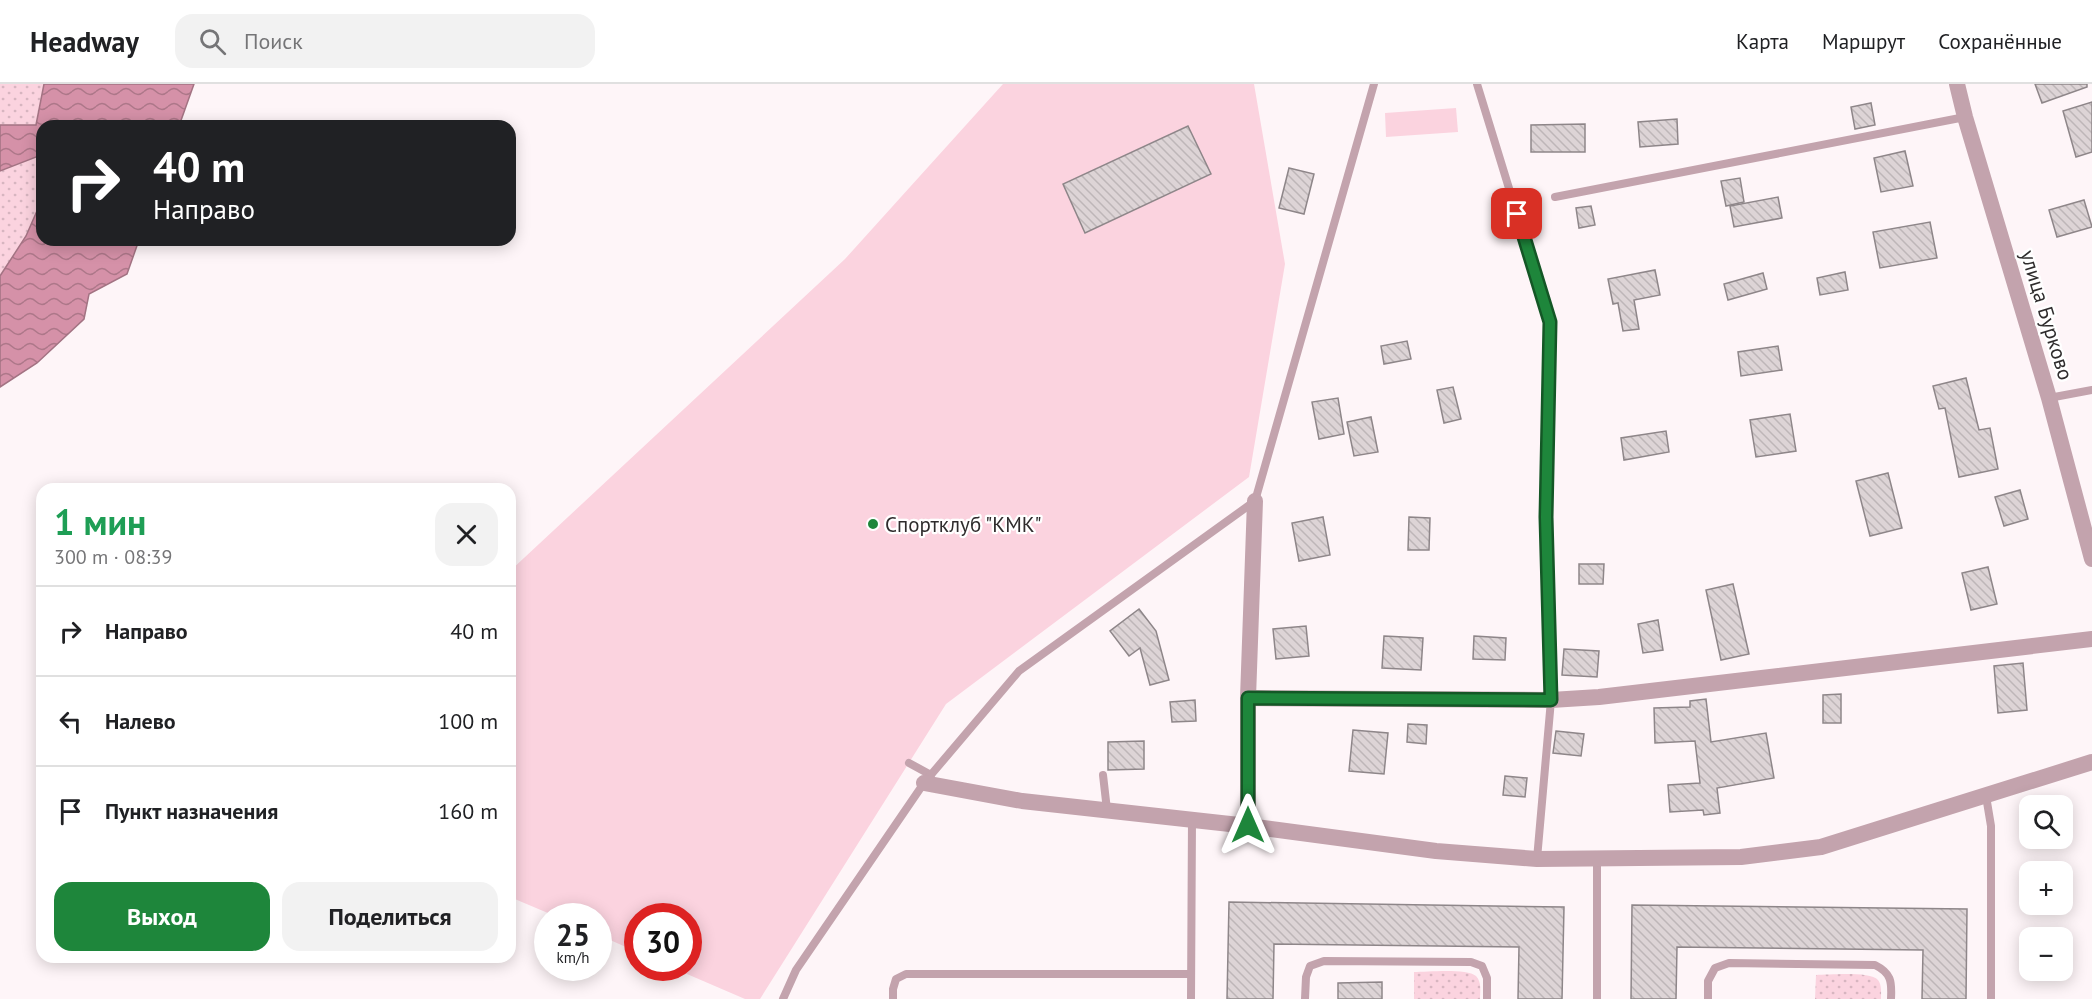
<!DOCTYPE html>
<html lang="ru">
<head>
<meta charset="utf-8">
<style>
  :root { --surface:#fff; --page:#f2f2f2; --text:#202124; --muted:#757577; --line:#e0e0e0; --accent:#1e863b }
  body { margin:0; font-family:"PT Sans",sans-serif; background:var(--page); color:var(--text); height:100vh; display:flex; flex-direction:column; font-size:22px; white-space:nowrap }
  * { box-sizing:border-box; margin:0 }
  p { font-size:20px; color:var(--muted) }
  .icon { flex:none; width:33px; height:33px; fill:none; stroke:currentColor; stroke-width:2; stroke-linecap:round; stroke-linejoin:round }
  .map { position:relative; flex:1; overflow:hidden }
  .sheet { position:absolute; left:36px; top:399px; width:480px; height:480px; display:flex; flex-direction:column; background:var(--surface); border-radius:18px; box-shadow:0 3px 15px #0003 }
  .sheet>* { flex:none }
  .top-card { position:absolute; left:36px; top:36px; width:480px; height:126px; border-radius:18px; box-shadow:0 3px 15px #0003; background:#202124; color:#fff; overflow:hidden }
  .fabs { position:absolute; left:2019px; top:711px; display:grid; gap:12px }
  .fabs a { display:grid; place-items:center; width:54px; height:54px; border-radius:12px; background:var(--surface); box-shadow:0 3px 15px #0003; font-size:30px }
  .speed { position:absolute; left:534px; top:819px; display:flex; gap:12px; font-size:30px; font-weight:700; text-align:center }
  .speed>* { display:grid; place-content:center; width:78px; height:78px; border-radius:50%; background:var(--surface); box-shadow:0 3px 15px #0003; line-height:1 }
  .speed small { font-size:15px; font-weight:400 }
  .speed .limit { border:9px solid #d22; background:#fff; color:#111 }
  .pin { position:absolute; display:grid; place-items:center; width:51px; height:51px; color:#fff; margin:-26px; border-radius:12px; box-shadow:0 3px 9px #0006 }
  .me { position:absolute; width:66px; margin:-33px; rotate:0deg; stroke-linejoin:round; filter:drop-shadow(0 0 4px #0008) }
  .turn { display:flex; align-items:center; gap:21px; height:126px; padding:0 18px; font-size:27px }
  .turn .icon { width:78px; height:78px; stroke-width:2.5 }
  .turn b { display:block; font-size:42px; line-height:51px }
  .round { display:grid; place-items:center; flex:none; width:63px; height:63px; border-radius:18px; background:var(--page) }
  .headline { display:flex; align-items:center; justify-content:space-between; height:102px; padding:0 18px }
  h1 { font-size:36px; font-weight:600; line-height:45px; color:#1e9e55 }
  .button { display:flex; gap:12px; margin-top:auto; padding:12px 18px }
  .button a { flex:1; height:69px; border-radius:18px; background:var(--accent); color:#fff; font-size:24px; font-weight:600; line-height:69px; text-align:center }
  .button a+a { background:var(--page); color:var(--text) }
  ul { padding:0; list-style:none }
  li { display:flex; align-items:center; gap:18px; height:90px; padding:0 18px; border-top:2px solid var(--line) }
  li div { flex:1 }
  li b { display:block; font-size:22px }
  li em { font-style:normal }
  header { display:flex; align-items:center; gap:36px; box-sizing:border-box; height:84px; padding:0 30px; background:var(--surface); border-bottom:2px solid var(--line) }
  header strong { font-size:28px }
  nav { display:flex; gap:33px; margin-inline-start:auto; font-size:21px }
  .search { width:420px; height:54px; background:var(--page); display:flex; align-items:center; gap:15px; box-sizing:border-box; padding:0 21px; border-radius:18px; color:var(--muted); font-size:22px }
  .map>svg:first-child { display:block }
</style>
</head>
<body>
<header>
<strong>Headway</strong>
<div class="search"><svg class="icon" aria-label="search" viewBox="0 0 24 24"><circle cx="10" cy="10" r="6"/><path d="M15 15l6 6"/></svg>Поиск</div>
<nav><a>Карта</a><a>Маршрут</a><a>Сохранённые</a></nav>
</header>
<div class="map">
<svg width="2092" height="915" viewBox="0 0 2092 915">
  <defs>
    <pattern id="grass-dots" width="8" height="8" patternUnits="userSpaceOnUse" patternTransform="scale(1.5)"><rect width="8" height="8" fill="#fbd3df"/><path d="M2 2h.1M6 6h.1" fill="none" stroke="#d7b5c0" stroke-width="1.8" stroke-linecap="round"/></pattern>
    <pattern id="water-waves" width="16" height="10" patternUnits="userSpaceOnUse" patternTransform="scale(1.5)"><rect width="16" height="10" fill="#d591a8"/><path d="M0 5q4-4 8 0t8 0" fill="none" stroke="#ad7789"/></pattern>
    <pattern id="building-back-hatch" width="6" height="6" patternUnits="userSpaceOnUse" patternTransform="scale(1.5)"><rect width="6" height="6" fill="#ddd4d6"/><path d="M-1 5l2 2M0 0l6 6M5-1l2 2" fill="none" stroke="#beb6b8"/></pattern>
  </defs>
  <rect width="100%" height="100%" fill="#fef5f8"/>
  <!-- grass -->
  <g fill="url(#grass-dots)">
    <path d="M0 0H44L36 41H0Z"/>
    <path d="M41 70 40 120 26 152 0 192V87Z"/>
    <path d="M1414 888C1427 888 1467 884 1476 892 1482 898 1480 908 1480 915H1414Z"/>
    <path d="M1816 891C1829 891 1870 887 1878 896 1882 901 1881 909 1881 915H1815Z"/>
  </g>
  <!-- garden -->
  <g fill="#fbd3df">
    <path d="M1003 0H1254L1285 180 1249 393 946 620 760 915H745L673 884H688V832H638L637 868 599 851 598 832H555L510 813V487L845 175Z"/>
    <path d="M1456 24 1458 48 1386 53 1385 29Z"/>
  </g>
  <!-- water -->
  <path fill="url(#water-waves)" stroke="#a37383" stroke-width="1.5" d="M44 0H194L179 42H42V156H139L127 190 89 210 84 235 37 279 0 303V192L26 152 40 120 41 71 0 87V41H36Z"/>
  <!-- building -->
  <g fill="url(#building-back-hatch)" stroke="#8e8689" stroke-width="1.5">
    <path d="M2035 0H2087V3L2042 19Z"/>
    <path d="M2092 18V68L2076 73 2063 27Z"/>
    <path d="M1871 19 1875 41 1855 45 1851 23Z"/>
    <path d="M1677 35 1678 60 1640 63 1638 38Z"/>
    <path d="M1585 40V68H1531V41Z"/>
    <path d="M1188 42 1211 90 1085 149 1063 100Z"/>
    <path d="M1905 67 1913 102 1881 108 1874 74Z"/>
    <path d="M1289 84 1314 90 1304 130 1279 124Z"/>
    <path d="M1740 94 1744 118 1726 122 1721 97Z"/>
    <path d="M1778 113 1782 134 1734 143 1730 122Z"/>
    <path d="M2084 116 2092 143 2057 153 2049 126Z"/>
    <path d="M1591 122 1595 141 1579 144 1576 124Z"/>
    <path d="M1930 138 1937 174 1880 184 1873 148Z"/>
    <path d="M1655 186 1660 211 1634 216 1639 245 1623 247 1618 219 1613 220 1608 195Z"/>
    <path d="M1845 188 1848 206 1820 211 1817 194Z"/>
    <path d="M1763 189 1767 205 1728 216 1724 200Z"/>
    <path d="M1407 257 1411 275 1384 280 1381 262Z"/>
    <path d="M1778 262 1782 286 1741 292 1738 268Z"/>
    <path d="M1966 294 1979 346 1990 344 1998 385 1959 393 1945 324 1939 325 1933 302Z"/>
    <path d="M1453 303 1461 335 1444 339 1437 306Z"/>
    <path d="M1338 314 1344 350 1319 355 1312 318Z"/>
    <path d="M1790 330 1796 367 1756 373 1750 336Z"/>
    <path d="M1371 333 1378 368 1354 372 1347 338Z"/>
    <path d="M1666 347 1669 368 1624 376 1621 354Z"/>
    <path d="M1888 389 1902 444 1870 452 1856 397Z"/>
    <path d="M2020 406 2028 435 2004 442 1995 413Z"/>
    <path d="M1323 433 1330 471 1299 477 1292 439Z"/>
    <path d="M1409 433 1430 434 1429 466H1408Z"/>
    <path d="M1579 480H1604L1603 500H1579Z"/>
    <path d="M1988 483 1997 520 1971 526 1962 489Z"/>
    <path d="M1733 500 1749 570 1721 576 1706 506Z"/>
    <path d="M1139 525 1156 547 1169 596 1150 601 1140 564 1129 572 1110 547Z"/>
    <path d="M1658 536 1663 566 1643 569 1638 540Z"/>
    <path d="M1306 542 1309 572 1276 575 1273 545Z"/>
    <path d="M1384 552 1423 554 1421 586 1382 584Z"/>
    <path d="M1474 552 1506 554 1505 576 1473 575Z"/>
    <path d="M1564 565 1599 567 1597 593 1562 591Z"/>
    <path d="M2023 579 2027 626 1998 629 1994 582Z"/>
    <path d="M1841 610V639H1823V611Z"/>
    <path d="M1706 615 1711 658 1766 649 1774 694 1717 704 1720 729 1704 731 1703 726 1670 728 1668 701 1700 699 1695 657 1655 659 1654 624 1690 623V617Z"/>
    <path d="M1195 616 1196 637 1172 638 1170 618Z"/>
    <path d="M1408 640 1427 641 1426 660 1407 658Z"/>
    <path d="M1353 646 1388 649 1384 690 1349 687Z"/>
    <path d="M1556 647 1584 650 1581 672 1553 669Z"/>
    <path d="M1144 657V685L1108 686V658Z"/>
    <path d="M1505 692 1527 694 1525 713 1503 711Z"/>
    <path d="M1229 818 1564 823 1562 915H1518L1519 863 1274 860 1273 915H1227Z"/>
    <path d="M1632 821 1967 825 1966 915H1922L1923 866 1677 863 1676 915H1631Z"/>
    <path d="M1382 898V915H1338V899Z"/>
  </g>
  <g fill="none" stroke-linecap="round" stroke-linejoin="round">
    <!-- lane -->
    <g stroke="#c3a3ad" stroke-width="8">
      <path d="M1477 0 1550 238 1546 433 1551 616 1537 775"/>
      <path d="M1555 113 1965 33"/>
      <path d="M2049 314 2092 306"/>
      <path d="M909 679 931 691"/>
      <path d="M1103 691 1107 726"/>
      <path d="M1986 712 1991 742V915"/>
      <path d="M1597 774V915"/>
      <path d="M783 915 796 886 924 699 1019 587 1255 417 1374 0"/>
      <path d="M893 915V905L896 895 906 890H1191"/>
      <path d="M1191 915 1192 735"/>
      <path d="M1305 915 1306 893 1310 882 1324 877 1471 878 1482 882 1487 894V915"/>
      <path d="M1708 915V897L1715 884 1729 879 1875 881C1891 889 1892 897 1891 915"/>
    </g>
    <!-- street -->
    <g stroke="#c3a3ad" stroke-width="16">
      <path d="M1957 0 1965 33 2049 314 2092 475"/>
      <path d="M1248 614 1551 616 1599 613 2092 555"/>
      <path d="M924 699 1022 717 1248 742 1436 767 1537 775 1741 773 1821 763 2092 678"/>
      <path d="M1248 742V614L1255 417"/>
    </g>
  </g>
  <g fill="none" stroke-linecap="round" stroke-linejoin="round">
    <!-- route casing -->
    <g stroke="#145726" stroke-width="15">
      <path id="route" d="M1248 741V614L1551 616 1546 433 1550 238 1517 130"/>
    </g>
    <!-- route -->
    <use href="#route" stroke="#1e863b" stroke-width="10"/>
  </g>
  <!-- markers -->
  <circle fill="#1e863b" stroke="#fff" stroke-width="2" cx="873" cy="440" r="6"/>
  <g text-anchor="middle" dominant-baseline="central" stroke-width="4.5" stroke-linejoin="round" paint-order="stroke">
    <!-- street labels -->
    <g font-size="21" fill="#2f2c2d" stroke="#fff">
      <text transform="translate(2047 231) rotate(73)">улица Бурково</text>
    </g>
    <!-- poi labels -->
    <g font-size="21" fill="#2f2c2d" stroke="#fff" text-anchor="start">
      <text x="885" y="440">Спортклуб "КМК"</text>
    </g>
  </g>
</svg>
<div class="fabs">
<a><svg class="icon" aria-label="search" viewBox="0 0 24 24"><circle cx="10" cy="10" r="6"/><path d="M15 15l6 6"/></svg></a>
<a>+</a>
<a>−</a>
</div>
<div class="speed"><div>25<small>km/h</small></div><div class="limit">30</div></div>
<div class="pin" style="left:1517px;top:130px;background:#d93025"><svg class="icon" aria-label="arrive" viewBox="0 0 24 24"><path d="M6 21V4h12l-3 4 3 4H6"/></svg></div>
<svg class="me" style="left:1248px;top:741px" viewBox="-20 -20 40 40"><path d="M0-17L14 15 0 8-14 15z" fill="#1e863b" stroke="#fff" stroke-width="4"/></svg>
<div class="top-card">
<div class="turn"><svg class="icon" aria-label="right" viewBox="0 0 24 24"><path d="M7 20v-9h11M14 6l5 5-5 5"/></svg><div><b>40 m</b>Направо</div></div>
</div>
<section class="sheet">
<div class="headline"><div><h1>1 мин</h1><p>300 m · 08:39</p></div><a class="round"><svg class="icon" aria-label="close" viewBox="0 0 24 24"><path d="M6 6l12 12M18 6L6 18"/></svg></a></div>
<ul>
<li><svg class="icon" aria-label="right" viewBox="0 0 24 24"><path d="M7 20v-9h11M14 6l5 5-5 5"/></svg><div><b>Направо</b></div><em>40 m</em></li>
<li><svg class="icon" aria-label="left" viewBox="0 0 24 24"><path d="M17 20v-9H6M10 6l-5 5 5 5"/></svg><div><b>Налево</b></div><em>100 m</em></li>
<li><svg class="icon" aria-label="arrive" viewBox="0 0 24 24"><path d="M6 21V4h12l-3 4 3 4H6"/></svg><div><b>Пункт назначения</b></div><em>160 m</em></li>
</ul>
<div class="button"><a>Выход</a><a>Поделиться</a></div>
</section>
</div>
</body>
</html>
